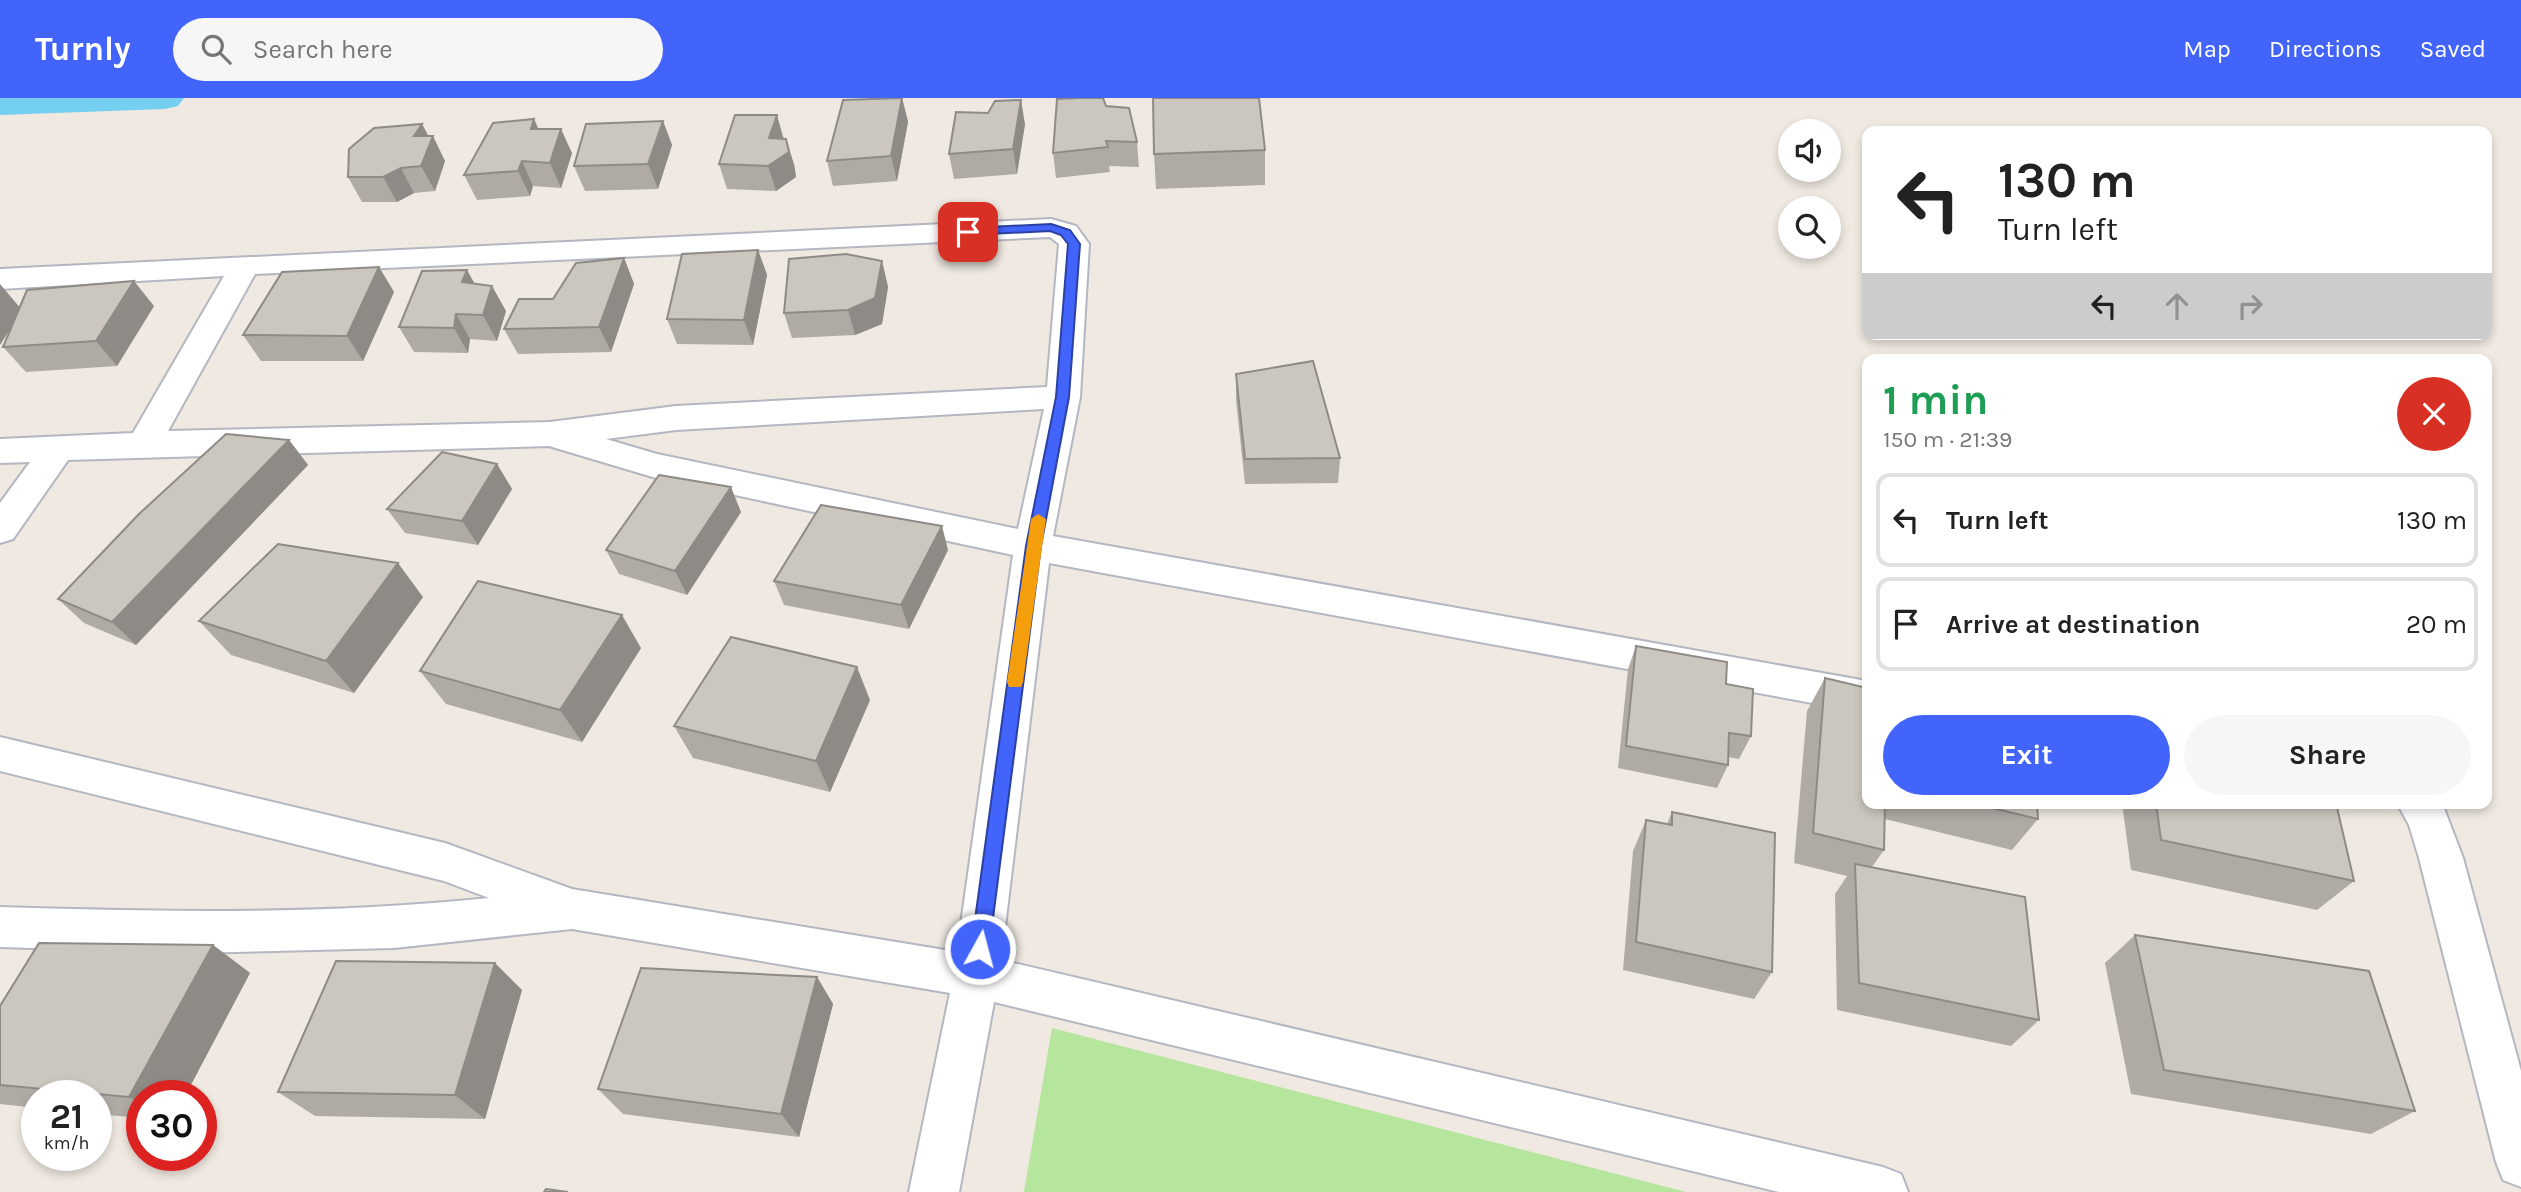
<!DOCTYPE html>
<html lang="en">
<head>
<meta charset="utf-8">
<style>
  :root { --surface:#fff; --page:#f6f6f6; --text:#222; --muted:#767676; --line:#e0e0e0; --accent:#4264fb }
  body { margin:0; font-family:Karla,sans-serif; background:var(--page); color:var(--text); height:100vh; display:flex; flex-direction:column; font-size:26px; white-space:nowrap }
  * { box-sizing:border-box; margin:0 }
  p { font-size:23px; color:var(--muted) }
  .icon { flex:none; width:38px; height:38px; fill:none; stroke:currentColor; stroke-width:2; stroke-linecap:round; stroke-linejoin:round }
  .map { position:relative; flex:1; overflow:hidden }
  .side { position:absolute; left:1862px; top:256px; width:630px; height:455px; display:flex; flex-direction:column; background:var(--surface); border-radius:14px; box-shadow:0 4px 10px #0003 }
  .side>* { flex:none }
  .guide { position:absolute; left:1862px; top:28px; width:630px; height:214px; border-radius:14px; box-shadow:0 4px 10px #0003; background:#fff; color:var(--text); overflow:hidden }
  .buttons { position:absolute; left:1778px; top:21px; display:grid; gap:14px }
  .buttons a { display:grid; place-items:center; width:63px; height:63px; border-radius:50%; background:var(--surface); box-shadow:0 4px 10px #0003; font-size:35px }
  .speed { position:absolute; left:21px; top:982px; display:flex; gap:14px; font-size:35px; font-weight:700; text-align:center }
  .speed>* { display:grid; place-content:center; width:91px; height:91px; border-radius:50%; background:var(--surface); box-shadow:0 4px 10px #0003; line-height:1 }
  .speed small { font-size:18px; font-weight:400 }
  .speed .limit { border:10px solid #d22; background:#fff; color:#111 }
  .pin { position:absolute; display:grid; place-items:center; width:60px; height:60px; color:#fff; margin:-30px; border-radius:14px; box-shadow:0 4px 10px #0006 }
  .me { position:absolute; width:77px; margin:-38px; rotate:7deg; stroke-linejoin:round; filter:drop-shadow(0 0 5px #0008) }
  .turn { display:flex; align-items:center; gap:24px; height:147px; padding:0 21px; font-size:32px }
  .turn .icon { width:91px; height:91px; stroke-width:2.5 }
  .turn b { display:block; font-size:49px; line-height:60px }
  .lanes { display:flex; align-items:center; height:66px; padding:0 21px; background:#0003; justify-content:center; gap:35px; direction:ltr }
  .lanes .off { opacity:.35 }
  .round { display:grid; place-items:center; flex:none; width:74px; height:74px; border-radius:37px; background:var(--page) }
  .summary { display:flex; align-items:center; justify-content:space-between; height:119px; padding:0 21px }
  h1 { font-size:42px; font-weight:700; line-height:52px; color:#1e9e55 }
  .primary-button { display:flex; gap:14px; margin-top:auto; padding:14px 21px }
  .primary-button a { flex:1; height:80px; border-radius:42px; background:var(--accent); color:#fff; font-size:28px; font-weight:700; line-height:80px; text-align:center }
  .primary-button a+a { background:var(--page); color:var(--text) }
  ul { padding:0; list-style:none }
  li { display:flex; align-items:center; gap:21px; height:94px; margin:0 14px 10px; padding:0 7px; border:4px solid var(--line); border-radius:14px }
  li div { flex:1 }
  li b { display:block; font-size:26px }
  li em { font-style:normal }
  header { display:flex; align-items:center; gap:42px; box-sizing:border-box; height:98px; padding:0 35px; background:var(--accent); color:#fff }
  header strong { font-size:33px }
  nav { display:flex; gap:38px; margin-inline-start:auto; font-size:24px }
  .search { width:490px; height:63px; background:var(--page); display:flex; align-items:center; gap:18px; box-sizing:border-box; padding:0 24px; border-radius:38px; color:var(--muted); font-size:26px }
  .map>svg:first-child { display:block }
</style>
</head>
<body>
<header>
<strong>Turnly</strong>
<div class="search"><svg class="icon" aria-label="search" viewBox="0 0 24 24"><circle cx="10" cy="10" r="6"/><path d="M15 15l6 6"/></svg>Search here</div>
<nav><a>Map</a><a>Directions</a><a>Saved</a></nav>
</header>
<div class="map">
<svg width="2521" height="1094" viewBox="0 0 2521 1094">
  <rect width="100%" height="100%" fill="#efe9e1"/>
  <!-- green -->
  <path fill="#b6e59e" d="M1052 930 1686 1094H1024Z"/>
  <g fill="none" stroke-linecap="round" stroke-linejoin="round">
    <!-- canal -->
    <path fill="#75cff0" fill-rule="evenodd" d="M0 0H184L178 8 165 11 0 17Z"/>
    <!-- minor casing -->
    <g stroke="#b4b7c1" stroke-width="4">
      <g id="minor">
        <path d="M1051 121 1076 128 1089 146 1080 299 1053 438 1867 583V615L1049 465 1001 862 1883 1069 1901 1076 1908 1094H1779L994 904 959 1094H909L950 895 572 831 394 850 191 855 0 849V809C165 814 325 817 489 800L444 783 0 673V639L445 745 572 791 957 854 1013 457 656 380 549 348 68 362 13 441 0 445V405L30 364 0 365V341L133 335 224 178 0 191V171ZM1050 139 1059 146 1047 289 676 308 550 324 168 333 255 176ZM1044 311 1018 431 657 356 606 341 676 332Z"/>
        <path d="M2397 705H2442L2463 760 2521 973V1089L2503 1082 2496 1064 2419 760 2409 727Z"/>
      </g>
    </g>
    <!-- minor -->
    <use href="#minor" fill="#fff" fill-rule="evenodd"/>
  </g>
  <!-- wall -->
  <g fill="#afaba4">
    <path d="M902 0 908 24 897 83 833 88 827 63Z"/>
    <path d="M1106 8 1137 44 1139 69 1109 68 1110 74 1056 80 1053 55Z"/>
    <path d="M534 21 538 31 572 55 561 90 533 88 530 98 477 102 464 77Z"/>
    <path d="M663 23 672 47 658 91 585 93 574 68Z"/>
    <path d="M422 26 428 38 445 63 435 93 414 95 397 104H362L348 79Z"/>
    <path d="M1025 26 1017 76 954 81 949 56Z"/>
    <path d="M1265 52V87L1156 91 1154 56Z"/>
    <path d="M719 66H794L796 79 776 93 727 91Z"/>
    <path d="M758 152 767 177 753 247 677 246 667 221Z"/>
    <path d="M624 160 634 186 611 254 518 256 504 231 553 201Z"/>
    <path d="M882 163 888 189 882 226 855 237 792 240 784 215Z"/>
    <path d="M379 169 394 194 363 263H261L243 237Z"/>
    <path d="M474 186 506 213 497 243 470 241 468 255 414 254 399 229Z"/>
    <path d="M154 208 117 268 26 274 3 249 12 228 0 247 20 209Z"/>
    <path d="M1236 276 1340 360 1338 385 1245 386 1236 302Z"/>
    <path d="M289 342 308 367 136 547 84 525 58 501Z"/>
    <path d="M497 366 512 391 478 447 405 435 387 411Z"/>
    <path d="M741 414 687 497 619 476 606 452Z"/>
    <path d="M948 452 909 531 784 507 774 483Z"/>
    <path d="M423 499 354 595 231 557 199 523Z"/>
    <path d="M1636 548 1726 586 1751 638 1739 661 1728 659V667L1717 690 1618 670 1628 571Z"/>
    <path d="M641 550 582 644 446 606 420 573Z"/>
    <path d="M1825 580 1867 705H2037L2038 721 2012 752 1885 721 1884 752 1872 769 2039 922 2011 948 1837 912 1835 796 1847 778 1794 765 1807 613Z"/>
    <path d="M870 602 830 694 693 660 674 628Z"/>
    <path d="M2122 705H2336L2354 783 2317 812 2131 772Z"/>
    <path d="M1672 714 1772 874 1754 901 1623 872 1633 753 1646 722 1667 726Z"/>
    <path d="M2135 837 2415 1013 2371 1036 2131 996 2105 865Z"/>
    <path d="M213 847 250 875 185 998H142V1020L96 1016V998H37V1010L0 1006V908Z"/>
    <path d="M817 879 833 906 799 1039 623 1016 598 991Z"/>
    <path d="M522 892 485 1021 315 1018 278 994Z"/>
  </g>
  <!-- shaded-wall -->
  <g fill="#8e8b86">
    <path d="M902 0 908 24 897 83 891 58Z"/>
    <path d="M1021 2 1025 26 1017 76 1013 51Z"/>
    <path d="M777 17 784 42 786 41 794 66 796 79 776 93 768 68 769 40Z"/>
    <path d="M534 21 545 46 531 31Z"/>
    <path d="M663 23 672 47 658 91 648 66Z"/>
    <path d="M422 26 431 43 433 38 445 63 435 93 421 68 414 38Z"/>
    <path d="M561 31 572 55 561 90 550 65Z"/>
    <path d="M522 63 533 88 530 98 518 73Z"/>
    <path d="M401 70 414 95 397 104 383 79Z"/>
    <path d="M758 152 767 177 753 247 744 222Z"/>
    <path d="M624 160 634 186 611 254 599 229Z"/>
    <path d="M882 163 888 189 882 226 855 237 848 212Z"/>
    <path d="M379 169 394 194 363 263 347 238Z"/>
    <path d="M467 172 481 197 462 184Z"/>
    <path d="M134 183 154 208 117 268 96 243Z"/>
    <path d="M0 186 22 212 0 247Z"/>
    <path d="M492 188 506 213 497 243 483 217Z"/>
    <path d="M456 216 470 241 468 255 454 230Z"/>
    <path d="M289 342 308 367 136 547 112 524Z"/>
    <path d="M497 366 512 391 478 447 462 423Z"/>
    <path d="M731 389 741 414 687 497 675 473Z"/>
    <path d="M942 428 948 452 909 531 901 507Z"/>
    <path d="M398 465 423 499 354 595 326 563Z"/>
    <path d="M622 517 641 550 582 644 560 612Z"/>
    <path d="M857 569 870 602 830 694 816 663Z"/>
    <path d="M213 847 250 875 185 998H142V1006L129 999Z"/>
    <path d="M495 865 522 892 485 1021 455 997Z"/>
    <path d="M817 879 833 906 799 1039 781 1016Z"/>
  </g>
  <!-- building -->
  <g fill="#cbc7bf" stroke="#8e8b86" stroke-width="2">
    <path d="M902 0 891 58 827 63 843 2Z"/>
    <path d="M1080 0H1103L1106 8 1129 10 1137 44 1106 43 1108 49 1053 55 1057 1Z"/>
    <path d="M1153 0H1259L1265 52 1154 56Z"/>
    <path d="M1021 2 1013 51 949 56 956 14 988 15 995 3Z"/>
    <path d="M735 17H777L769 40 786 41 789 54 768 68 719 66Z"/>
    <path d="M534 21 531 31H561L550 65 522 63 518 73 464 77 493 25Z"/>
    <path d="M663 23 648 66 574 68 586 26Z"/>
    <path d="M422 26 414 38H433L421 68 401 70 383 79H348L349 51 374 30Z"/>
    <path d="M758 152 744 222 667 221 682 156Z"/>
    <path d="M846 156 882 163 875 200 848 212 784 215 789 161Z"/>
    <path d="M624 160 599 229 504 231 519 201H553L576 165Z"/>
    <path d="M379 169 347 238 243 237 282 174Z"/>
    <path d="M467 172 462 184 492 188 483 217 456 216 454 230 399 229 422 173Z"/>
    <path d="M134 183 96 243 3 249 27 192Z"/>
    <path d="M1313 263 1340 360 1245 361 1236 276Z"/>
    <path d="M226 336 289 342 112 524 58 501 139 416Z"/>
    <path d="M442 354 497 366 462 423 387 411Z"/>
    <path d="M659 377 731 389 675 473 606 452Z"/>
    <path d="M821 407 942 428 901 507 774 483Z"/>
    <path d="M278 446 398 465 326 563 199 523Z"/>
    <path d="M478 483 622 517 560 612 420 573Z"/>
    <path d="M731 539 857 569 816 663 674 628Z"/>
    <path d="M1636 548 1727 564 1726 586 1753 591 1751 638 1729 635 1728 667 1626 648Z"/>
    <path d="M1825 580 1867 590V705H1885L1884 752 1813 735Z"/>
    <path d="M1971 705H2037L2038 721Z"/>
    <path d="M2156 705H2336L2354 783 2161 742Z"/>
    <path d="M1672 714 1775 735 1772 874 1636 844 1646 722 1672 727Z"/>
    <path d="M1855 766 2025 799 2039 922 1859 885Z"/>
    <path d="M2135 837 2369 873 2415 1013 2164 972Z"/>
    <path d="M39 845 213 847 129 999 0 987V908Z"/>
    <path d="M336 863 495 865 455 997 278 994Z"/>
    <path d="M641 870 817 879 781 1016 598 991Z"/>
    <path d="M546 1091 568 1094H544Z"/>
  </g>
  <!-- route -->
  <path fill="#4264fb" stroke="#2b41a3" stroke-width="2" d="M1051 126 1070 132 1080 146 1069 299 1041 448 989 851 987 857 980 859 973 857 971 851 1026 448 1056 299 1068 146 1061 137 1050 133 968 137 962 134 968 130Z"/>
  <!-- slow -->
  <path fill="#f59e0b" d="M1038 416 1046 421 1023 584 1021 589H1009L1007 584 1031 421Z"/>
</svg>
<div class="buttons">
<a><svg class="icon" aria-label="sound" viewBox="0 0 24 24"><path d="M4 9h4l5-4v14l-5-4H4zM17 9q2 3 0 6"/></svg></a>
<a><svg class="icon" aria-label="search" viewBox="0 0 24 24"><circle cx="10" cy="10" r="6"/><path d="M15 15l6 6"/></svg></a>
</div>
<div class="speed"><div>21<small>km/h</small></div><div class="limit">30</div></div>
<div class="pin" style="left:968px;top:134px;background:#d93025"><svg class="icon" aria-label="arrive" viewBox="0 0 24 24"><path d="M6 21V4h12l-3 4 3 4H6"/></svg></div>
<svg class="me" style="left:980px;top:851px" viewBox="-20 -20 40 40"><circle r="17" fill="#4264fb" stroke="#fff" stroke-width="3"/><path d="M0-11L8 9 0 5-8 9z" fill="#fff"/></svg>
<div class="guide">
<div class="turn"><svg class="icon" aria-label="left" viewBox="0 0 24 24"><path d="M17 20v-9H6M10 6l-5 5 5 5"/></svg><div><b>130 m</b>Turn left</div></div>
<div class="lanes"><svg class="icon" aria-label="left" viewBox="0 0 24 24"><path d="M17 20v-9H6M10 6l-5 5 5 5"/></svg><svg class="icon off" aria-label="ahead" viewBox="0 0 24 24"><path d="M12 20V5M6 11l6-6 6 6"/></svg><svg class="icon off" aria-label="right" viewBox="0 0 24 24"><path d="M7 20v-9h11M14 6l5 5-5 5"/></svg></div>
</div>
<section class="side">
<div class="summary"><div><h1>1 min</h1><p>150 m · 21:39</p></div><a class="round" style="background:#d93025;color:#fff"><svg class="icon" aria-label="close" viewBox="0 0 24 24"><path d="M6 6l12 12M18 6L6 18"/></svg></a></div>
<ul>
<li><svg class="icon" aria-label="left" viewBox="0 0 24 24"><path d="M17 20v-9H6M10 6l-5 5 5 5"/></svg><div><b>Turn left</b></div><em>130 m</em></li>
<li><svg class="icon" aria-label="arrive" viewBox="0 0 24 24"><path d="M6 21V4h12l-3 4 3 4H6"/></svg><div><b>Arrive at destination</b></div><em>20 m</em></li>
</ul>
<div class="primary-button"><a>Exit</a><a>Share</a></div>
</section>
</div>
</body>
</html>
